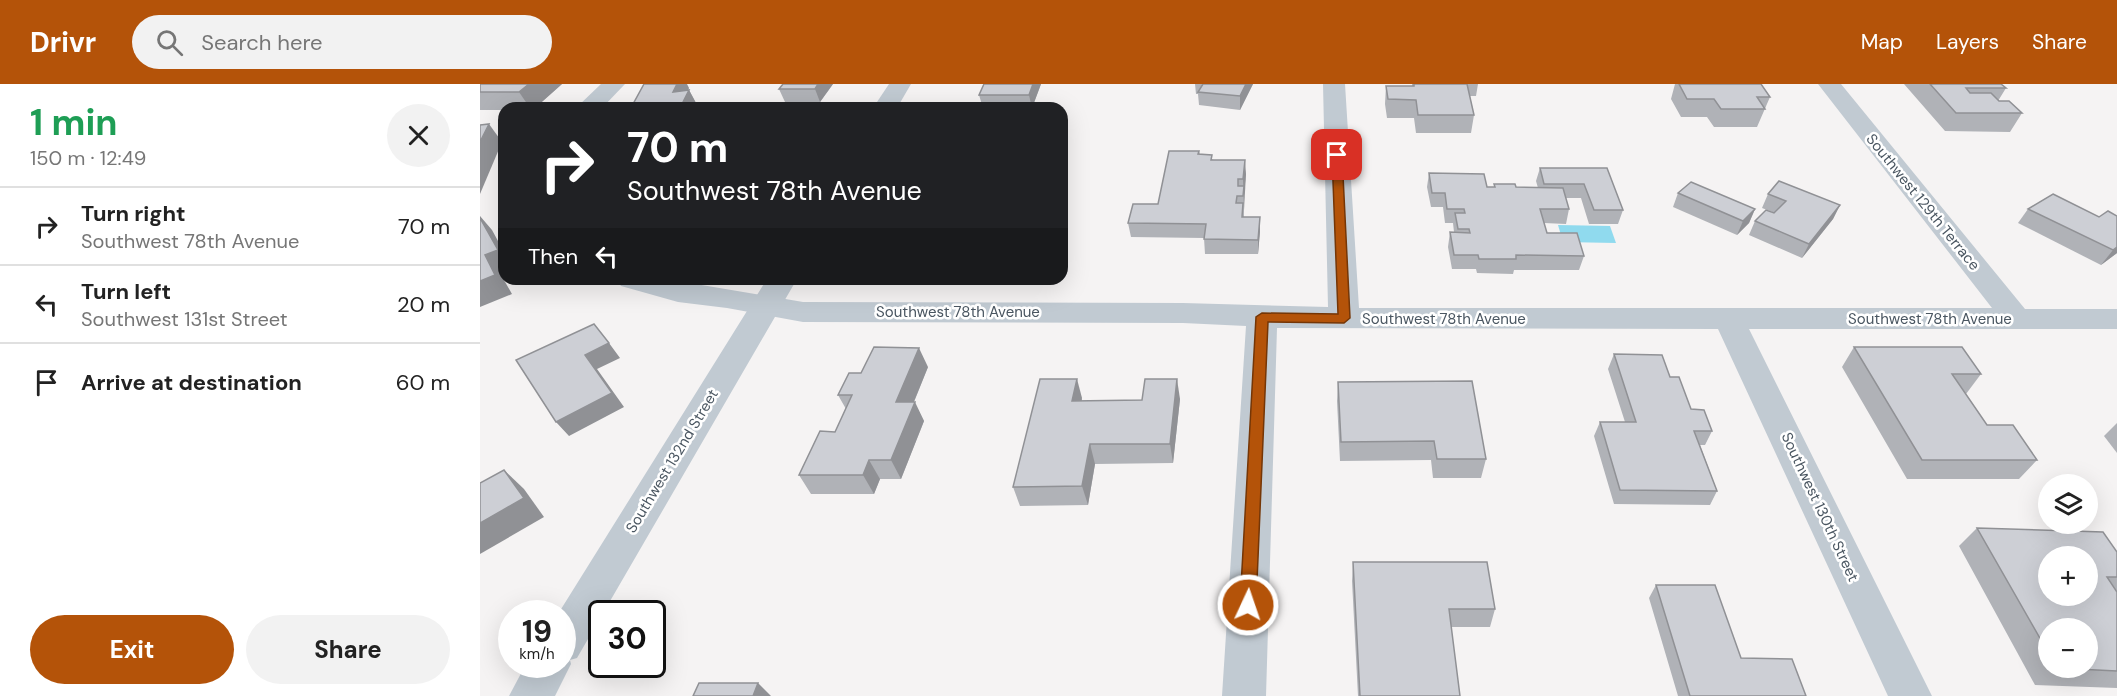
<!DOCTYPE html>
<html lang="en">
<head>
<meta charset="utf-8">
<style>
  :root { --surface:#fff; --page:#f2f2f2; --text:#222; --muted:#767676; --line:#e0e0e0; --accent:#b45309 }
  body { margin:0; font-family:"DM Sans",sans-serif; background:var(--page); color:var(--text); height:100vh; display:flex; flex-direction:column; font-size:22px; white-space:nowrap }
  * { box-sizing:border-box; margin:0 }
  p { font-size:20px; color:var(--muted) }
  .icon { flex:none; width:33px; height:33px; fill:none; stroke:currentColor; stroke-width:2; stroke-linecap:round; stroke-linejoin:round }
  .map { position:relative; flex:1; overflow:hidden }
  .panel { display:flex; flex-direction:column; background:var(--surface); width:480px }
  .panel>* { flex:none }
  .top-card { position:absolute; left:18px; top:18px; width:570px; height:183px; border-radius:18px; box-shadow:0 6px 24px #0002; background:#202124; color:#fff; overflow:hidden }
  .controls { position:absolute; left:1558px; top:390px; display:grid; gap:12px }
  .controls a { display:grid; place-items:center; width:60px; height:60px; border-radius:50%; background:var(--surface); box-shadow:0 6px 24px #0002; font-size:30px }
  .speed { position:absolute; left:18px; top:516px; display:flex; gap:12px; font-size:30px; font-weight:700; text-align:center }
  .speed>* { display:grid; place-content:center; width:78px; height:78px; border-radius:50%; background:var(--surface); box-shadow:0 6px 24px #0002; line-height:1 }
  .speed small { font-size:15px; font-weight:400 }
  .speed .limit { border:3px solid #111; border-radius:9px; background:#fff; color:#111 }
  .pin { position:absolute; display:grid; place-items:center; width:51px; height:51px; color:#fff; margin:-26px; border-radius:12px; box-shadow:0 3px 9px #0006 }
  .me { position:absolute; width:66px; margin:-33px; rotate:3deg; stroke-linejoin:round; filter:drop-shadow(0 0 4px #0008) }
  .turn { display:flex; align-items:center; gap:21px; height:126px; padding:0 30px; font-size:27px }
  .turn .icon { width:78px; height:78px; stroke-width:2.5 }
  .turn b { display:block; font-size:42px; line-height:51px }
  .then { display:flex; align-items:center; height:57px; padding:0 30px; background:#0003; gap:12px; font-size:22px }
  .round { display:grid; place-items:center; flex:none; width:63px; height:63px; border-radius:32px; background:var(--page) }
  .overview { display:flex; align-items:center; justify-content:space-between; height:102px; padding:0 30px }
  h1 { font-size:36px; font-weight:700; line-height:45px; color:#1e9e55 }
  .action { display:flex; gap:12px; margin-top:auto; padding:12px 30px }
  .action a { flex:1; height:69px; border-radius:36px; background:var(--accent); color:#fff; font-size:24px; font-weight:700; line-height:69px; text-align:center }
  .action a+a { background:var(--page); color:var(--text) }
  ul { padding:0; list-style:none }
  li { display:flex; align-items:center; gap:18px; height:78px; padding:0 30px; border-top:2px solid var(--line) }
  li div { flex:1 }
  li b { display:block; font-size:22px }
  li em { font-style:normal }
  header { display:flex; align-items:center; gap:36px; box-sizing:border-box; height:84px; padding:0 30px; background:var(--accent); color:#fff }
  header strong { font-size:28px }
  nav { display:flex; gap:33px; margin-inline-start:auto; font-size:21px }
  .search { width:420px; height:54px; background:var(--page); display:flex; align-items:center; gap:15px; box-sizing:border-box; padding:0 21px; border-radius:33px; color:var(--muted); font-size:22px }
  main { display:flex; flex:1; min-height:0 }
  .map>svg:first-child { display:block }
</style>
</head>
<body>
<header>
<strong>Drivr</strong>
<div class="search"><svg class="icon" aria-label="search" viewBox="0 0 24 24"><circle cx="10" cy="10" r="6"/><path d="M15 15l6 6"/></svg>Search here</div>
<nav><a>Map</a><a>Layers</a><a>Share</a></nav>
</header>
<main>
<section class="panel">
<div class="overview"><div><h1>1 min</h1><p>150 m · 12:49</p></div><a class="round"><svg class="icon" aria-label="close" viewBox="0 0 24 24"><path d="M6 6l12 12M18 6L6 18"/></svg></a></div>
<ul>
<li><svg class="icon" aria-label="right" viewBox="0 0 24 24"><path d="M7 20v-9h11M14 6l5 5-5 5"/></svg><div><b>Turn right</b><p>Southwest 78th Avenue</p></div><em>70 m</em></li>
<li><svg class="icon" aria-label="left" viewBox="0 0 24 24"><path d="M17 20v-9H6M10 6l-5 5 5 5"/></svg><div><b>Turn left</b><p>Southwest 131st Street</p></div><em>20 m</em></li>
<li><svg class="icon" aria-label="arrive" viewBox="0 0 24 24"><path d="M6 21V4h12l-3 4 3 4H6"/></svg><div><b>Arrive at destination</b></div><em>60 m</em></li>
</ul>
<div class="action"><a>Exit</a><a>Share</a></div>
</section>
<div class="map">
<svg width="1637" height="612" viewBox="0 0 1637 612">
  <rect width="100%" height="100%" fill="#f5f3f3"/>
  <!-- water -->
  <path fill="#90daee" d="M1078 141 1130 142 1136 159 1083 158Z"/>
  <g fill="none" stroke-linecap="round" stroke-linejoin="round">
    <!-- minor -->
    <g fill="#c1cad2" fill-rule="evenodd">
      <path d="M121 0H145L122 24H96Z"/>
      <path d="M843 0H865L879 224H1512L1338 0H1361L1545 225H1637V245H1269L1452 612H1408L1238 245 797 244 786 612H742L766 242 703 239 323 238 247 224 198 218 141 202 136 195H186L323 218 703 219 848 223Z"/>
    </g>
    <!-- tertiary -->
    <g fill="#c1cad2" fill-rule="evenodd">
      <path d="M409 0H431L417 24H393Z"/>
      <path d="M287 195H317L97 574 90 576 91 580 75 612H29L46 580H82V530H78Z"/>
    </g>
  </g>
  <!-- wall -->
  <g fill="#b0b2b7" fill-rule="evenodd">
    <path d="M0 0H82L55 24H24V26H0Z"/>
    <path d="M353 0 340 18H305L299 5Z"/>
    <path d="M561 0 552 24H503L499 11Z"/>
    <path d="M715 0H773L760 26 719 21 718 10H716Z"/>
    <path d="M932 0H998L996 12H990L994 31 991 49H936L934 34H907L905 20 906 2H932Z"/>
    <path d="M1195 0H1281L1290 13 1277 43H1234L1227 33H1201L1191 15Z"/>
    <path d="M1424 0H1521L1526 4 1518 17 1542 29 1530 48 1465 47Z"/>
    <path d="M209 4 208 6H209L216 19 214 24H153L152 22Z"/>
    <path d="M719 67 720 70 766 90 764 108V133H780V147L778 170H725L724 154 651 153 648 139 678 120Z"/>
    <path d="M1060 84H1127L1143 126 1138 140H1109L1101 114H1086L1089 125 1086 140 1064 139 1067 149 1104 172 1099 186H1034L1033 190 997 189 996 185H972L968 163 970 148H974L973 139H965L963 123H951L947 103 949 89 1007 103H1014V100L1036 103 1058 104 1056 97Z"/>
    <path d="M1198 109 1275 125 1269 139 1257 151 1193 123Z"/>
    <path d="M1288 110 1360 121 1353 135 1322 174 1269 151 1275 137 1295 129 1282 124Z"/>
    <path d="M1573 110 1637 169 1621 181 1538 139 1548 125Z"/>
    <path d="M1374 263 1501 290 1486 310 1507 341 1557 376 1539 395H1427L1362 283Z"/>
    <path d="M1134 270 1190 293 1211 325 1232 347 1225 361H1220L1237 407 1230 421 1134 420 1114 352 1120 338H1145L1128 285Z"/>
    <path d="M448 283 434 318 444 337 421 395H400L394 410H331L319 391 355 348 366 325 358 311 381 289Z"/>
    <path d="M858 298 1006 375 1001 394H953L951 376 860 377 857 317Z"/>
    <path d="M602 314V317L700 315 693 379 615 380 608 421 540 422 533 403Z"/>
    <path d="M1637 339V369L1624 352Z"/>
    <path d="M1497 444 1637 468V604L1555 601 1479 462ZM1569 544 1608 584H1569Z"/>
    <path d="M873 478 1015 525 1010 543H971L980 612H878L872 497Z"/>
    <path d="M1176 501 1261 574 1326 612H1198L1169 514Z"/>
  </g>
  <!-- shaded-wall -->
  <g fill="#909195">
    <path d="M49 0H82L55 24H50L39 8Z"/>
    <path d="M197 0H207L209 4 200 21 193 8Z"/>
    <path d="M338 0H353L340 18 335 5Z"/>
    <path d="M553 0H561L552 24 549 11Z"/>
    <path d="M766 0H773L760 26V12Z"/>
    <path d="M209 6 216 19 214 24H200Z"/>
    <path d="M9 40 22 58 0 110V58Z"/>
    <path d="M765 76 766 90 764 126 763 95Z"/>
    <path d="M1360 121 1353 135 1322 174 1329 160Z"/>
    <path d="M1275 125 1269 139 1257 151 1263 137Z"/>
    <path d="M0 132 12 146 24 168V190L21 191 32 210 0 223Z"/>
    <path d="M780 133V147L778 170V156Z"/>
    <path d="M1637 163V169L1621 181 1633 166Z"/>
    <path d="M129 259 140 274 117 285 144 323 89 352 76 338 105 271Z"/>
    <path d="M439 264 448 283 426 337 416 318Z"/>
    <path d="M597 295 602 314 597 336 592 317Z"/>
    <path d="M697 295 700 315 693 379 690 360Z"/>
    <path d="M435 318 444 337 421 395 411 376Z"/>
    <path d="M610 360 615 380 608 421 602 402Z"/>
    <path d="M389 376 400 395 394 410 383 391Z"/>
    <path d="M24 386 44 405 64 433 0 470V439Z"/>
    <path d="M278 599 291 612H273Z"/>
  </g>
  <!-- building -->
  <g fill="#cdcfd5" stroke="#909195" stroke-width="1.5" fill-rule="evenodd">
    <path d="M0 0H49L39 8H0Z"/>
    <path d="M164 0H197L193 8 209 6 200 24H166L168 21 152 22Z"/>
    <path d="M303 0H338L335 5H299Z"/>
    <path d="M504 0H553L549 11H499Z"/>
    <path d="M723 0H766L760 12 718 8Z"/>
    <path d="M934 0H987L994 31H938L936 16 908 15 906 2H934Z"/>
    <path d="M1199 0H1281L1290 13H1277L1285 25H1241L1234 15H1207Z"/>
    <path d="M1450 0H1521L1526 4H1486L1490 9H1511L1519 17H1529L1542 29H1476Z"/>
    <path d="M9 40 0 58V41Z"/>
    <path d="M689 67H719L718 70 732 71 731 76H765L763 95H758V102H764L763 112H757L756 119H763L762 133H780L778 156 724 155 726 140 648 139 653 120H678Z"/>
    <path d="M1060 84H1127L1143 126H1114L1104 100H1064Z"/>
    <path d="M949 89 1004 90 1007 103H1015L1014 100H1035L1036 103 1083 104 1089 125H1060L1067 149H1097L1104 172 1036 171V175H999L998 171H974L970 148 990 149 989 145H978L975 129H985L984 125H967L965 109H952Z"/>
    <path d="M1299 97 1360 121 1329 160 1275 137 1286 126 1294 129 1306 117 1288 110Z"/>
    <path d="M1211 98 1275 125 1263 137 1198 109Z"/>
    <path d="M1573 110 1619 133 1628 127 1637 132V163L1633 166 1548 125Z"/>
    <path d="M0 134 18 166 5 171 15 191 0 197Z"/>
    <path d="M114 240 129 259 105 271 132 309 76 338 36 276Z"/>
    <path d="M394 263 439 264 416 318H435L411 376H389L383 391H319L340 347 355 348 372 311H358L369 289H381Z"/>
    <path d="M1374 263H1482L1501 290H1472L1507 341H1533L1557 376H1442Z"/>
    <path d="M1134 270 1182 271 1190 293H1199L1211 325 1224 326 1232 347H1214L1237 407 1140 406 1120 338H1156Z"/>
    <path d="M560 295H597L592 317 662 316 665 295H697L690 360H610L602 402 533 403Z"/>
    <path d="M992 297 1006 375H957L954 357 861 358 858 298Z"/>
    <path d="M24 386 44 414 0 439V399Z"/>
    <path d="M1497 444 1623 448 1637 468V493H1627L1637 508V587L1577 584H1608V544H1569V570ZM1569 472H1608V512H1569Z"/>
    <path d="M873 478H1007L1015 525H969L980 612H880Z"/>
    <path d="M1176 501H1235L1261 574 1312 575 1326 612H1210Z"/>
    <path d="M219 599H278L273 612H213Z"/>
  </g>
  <!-- route -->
  <path fill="#b45309" stroke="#753606" stroke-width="1.5" d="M857 68 862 71 870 234 864 239 788 238 776 521 774 526 768 528 762 526 760 521 776 233 782 229 858 230 852 71Z"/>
  <g text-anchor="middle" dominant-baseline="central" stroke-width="5" stroke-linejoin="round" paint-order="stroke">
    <!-- street labels -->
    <g font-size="15" fill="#4a5661" stroke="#fff">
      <text transform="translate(1443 118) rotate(51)">Southwest 129th Terrace</text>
      <text x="478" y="228">Southwest 78th Avenue</text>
      <text x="964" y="235">Southwest 78th Avenue</text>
      <text x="1450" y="235">Southwest 78th Avenue</text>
      <text transform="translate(192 377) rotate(-59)">Southwest 132nd Street</text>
      <text transform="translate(1340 423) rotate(65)">Southwest 130th Street</text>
    </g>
  </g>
</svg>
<div class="controls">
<a><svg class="icon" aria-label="layers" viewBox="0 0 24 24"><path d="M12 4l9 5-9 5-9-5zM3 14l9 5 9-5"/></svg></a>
<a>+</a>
<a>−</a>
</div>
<div class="speed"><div>19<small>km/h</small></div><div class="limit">30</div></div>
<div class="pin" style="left:857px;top:71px;background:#d93025"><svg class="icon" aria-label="arrive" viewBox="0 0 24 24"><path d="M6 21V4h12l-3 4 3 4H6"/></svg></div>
<svg class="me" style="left:768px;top:521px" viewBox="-20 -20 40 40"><circle r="17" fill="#b45309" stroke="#fff" stroke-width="3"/><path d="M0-11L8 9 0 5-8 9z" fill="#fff"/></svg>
<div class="top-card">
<div class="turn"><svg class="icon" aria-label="right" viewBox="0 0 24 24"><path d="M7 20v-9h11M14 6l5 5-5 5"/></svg><div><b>70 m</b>Southwest 78th Avenue</div></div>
<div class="then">Then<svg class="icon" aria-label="left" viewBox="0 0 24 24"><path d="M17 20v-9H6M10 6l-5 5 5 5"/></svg></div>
</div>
</div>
</main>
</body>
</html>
